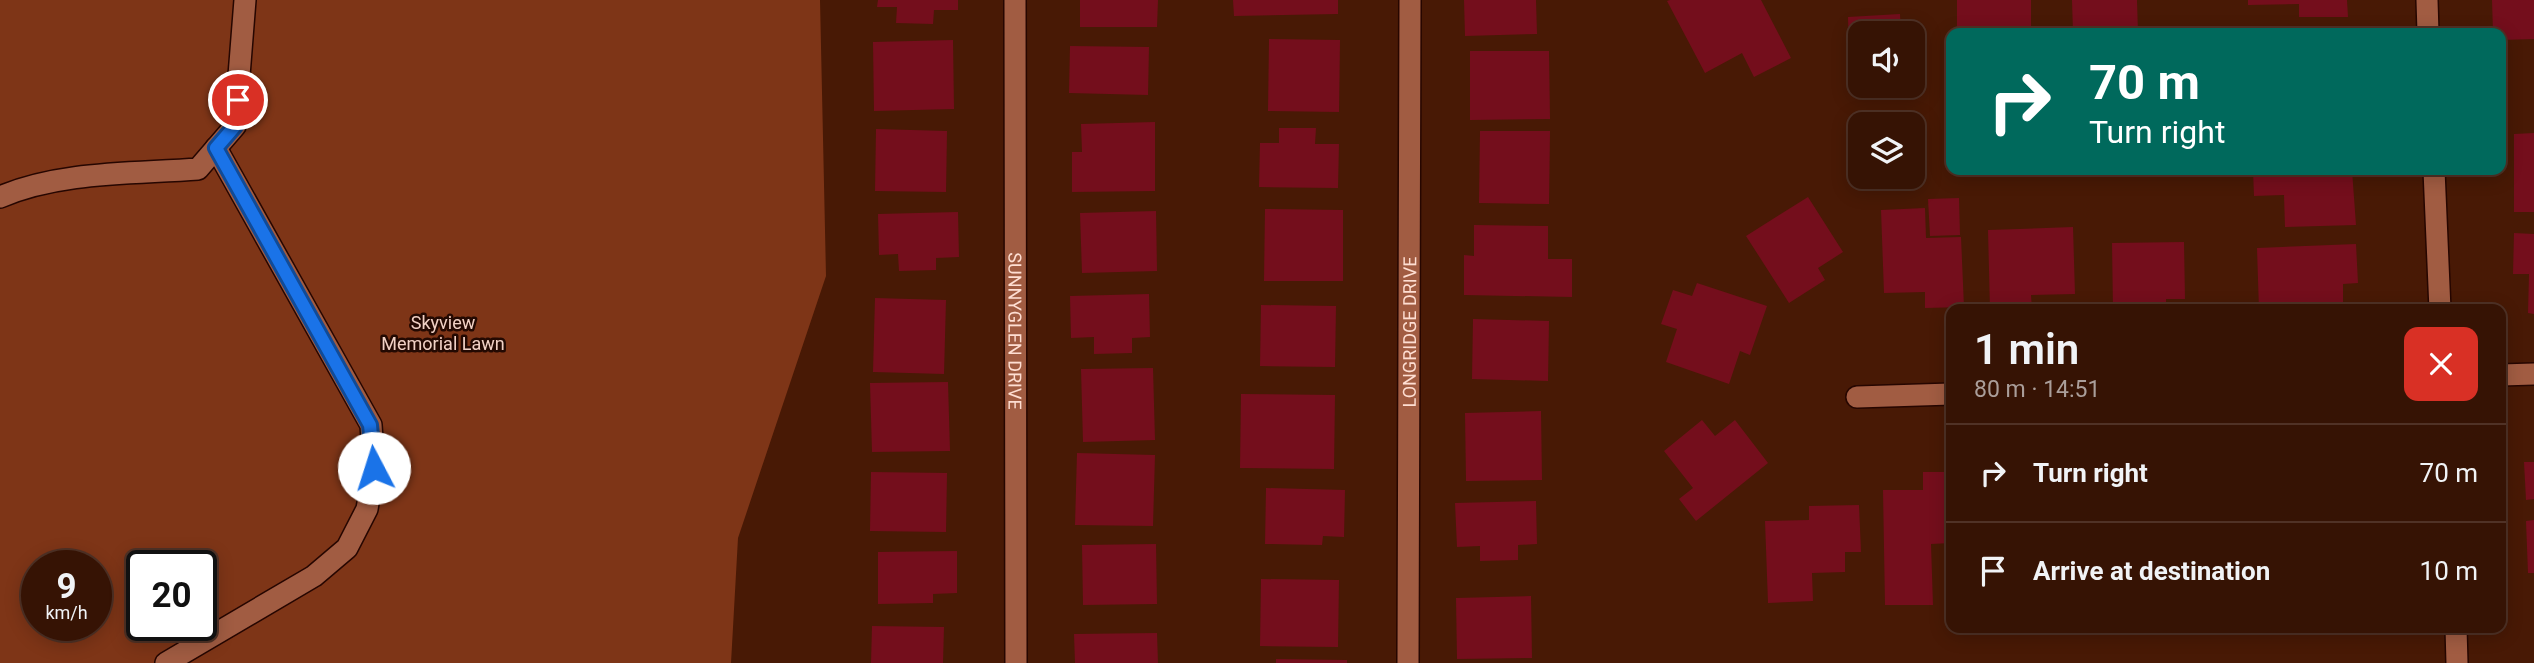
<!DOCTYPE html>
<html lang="en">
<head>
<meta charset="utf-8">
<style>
  :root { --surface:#361304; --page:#412013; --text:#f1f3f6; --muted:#aa9e9a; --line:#503226 }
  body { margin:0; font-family:Roboto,sans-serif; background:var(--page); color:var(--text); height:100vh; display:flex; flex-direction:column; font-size:26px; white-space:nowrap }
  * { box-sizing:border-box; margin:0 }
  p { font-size:23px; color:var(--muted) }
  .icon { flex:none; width:38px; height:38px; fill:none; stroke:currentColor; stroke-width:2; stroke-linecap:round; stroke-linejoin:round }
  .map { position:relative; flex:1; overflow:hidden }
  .details { position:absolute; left:1946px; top:304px; width:560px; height:329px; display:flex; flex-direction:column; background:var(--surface); border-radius:14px; box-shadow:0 4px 18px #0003,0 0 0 2px var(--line) }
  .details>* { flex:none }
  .hud { position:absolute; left:1946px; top:28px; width:560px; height:147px; border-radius:14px; box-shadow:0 4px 18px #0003,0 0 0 2px var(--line); background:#00695c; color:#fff; overflow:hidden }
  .fabs { position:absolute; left:1848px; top:21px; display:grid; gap:14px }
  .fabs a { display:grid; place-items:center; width:77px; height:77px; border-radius:14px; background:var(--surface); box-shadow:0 4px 18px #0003,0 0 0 2px var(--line); font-size:35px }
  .speed { position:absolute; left:21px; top:550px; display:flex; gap:14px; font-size:35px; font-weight:700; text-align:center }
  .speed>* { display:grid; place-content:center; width:91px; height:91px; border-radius:50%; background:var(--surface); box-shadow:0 4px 18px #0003,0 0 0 2px var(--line); line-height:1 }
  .speed small { font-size:18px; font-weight:400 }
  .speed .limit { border:4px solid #111; border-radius:10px; background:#fff; color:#111 }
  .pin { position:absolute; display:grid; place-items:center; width:60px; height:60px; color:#fff; margin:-30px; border:4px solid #fff; border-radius:50%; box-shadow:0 2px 7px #0007 }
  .me { position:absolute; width:77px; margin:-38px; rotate:355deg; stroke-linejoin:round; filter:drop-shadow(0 0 5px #0008) }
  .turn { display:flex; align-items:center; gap:24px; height:147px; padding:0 28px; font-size:32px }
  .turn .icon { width:91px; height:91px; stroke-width:2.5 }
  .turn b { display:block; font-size:49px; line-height:60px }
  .round { display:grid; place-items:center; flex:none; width:74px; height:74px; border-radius:14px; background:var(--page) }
  .headline { display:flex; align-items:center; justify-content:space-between; height:119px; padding:0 28px }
  h1 { font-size:42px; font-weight:600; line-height:52px }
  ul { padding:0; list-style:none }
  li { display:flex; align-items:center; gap:21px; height:98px; padding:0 28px; border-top:2px solid var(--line) }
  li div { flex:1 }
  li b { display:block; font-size:26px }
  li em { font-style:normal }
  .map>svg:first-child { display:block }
</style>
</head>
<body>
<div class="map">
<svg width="2534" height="663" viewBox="0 0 2534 663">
  <rect width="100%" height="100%" fill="#481905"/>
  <!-- green -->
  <path fill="#7e3517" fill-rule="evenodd" d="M0 0H820L826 276 738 538 731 663H0ZM37 565H96V625H37ZM142 565H201V625H142Z"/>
  <!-- building -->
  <g fill="#740e1c">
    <path d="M878 0H958V10H934L933 24 896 23 897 7H877Z"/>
    <path d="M1080 0H1158L1157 27H1080Z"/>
    <path d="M1233 0H1338V14L1234 16Z"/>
    <path d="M1464 0H1536L1537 34 1465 36Z"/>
    <path d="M1670 0H1761L1791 58 1754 77 1742 53 1705 73 1667 1Z"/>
    <rect x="1957" y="0" width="74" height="33"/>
    <path d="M2072 0H2137L2138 33H2073Z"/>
    <path d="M2248 0H2347L2348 17H2299V4L2248 5Z"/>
    <path d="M2492 0H2534V39L2501 40V33H2493Z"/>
    <path d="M1900 14 1901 33H1860V86L1910 88 1850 90 1848 17Z"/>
    <path d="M1921 30 1924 87 1913 88V31Z"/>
    <path d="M1269 39 1340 40 1339 112 1268 111Z"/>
    <path d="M953 40 954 109 874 111 873 42Z"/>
    <path d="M1070 46 1149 47 1148 95 1069 93Z"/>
    <path d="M1470 51H1549L1550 119 1470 120Z"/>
    <path d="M1155 122V191L1072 192V152H1082L1081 124Z"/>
    <path d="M1279 128H1316L1315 144H1339L1338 188 1259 187 1260 143H1279Z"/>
    <path d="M876 129 947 131 946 192 875 191Z"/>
    <path d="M1480 131H1550L1549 204 1479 203Z"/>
    <path d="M2534 133V212H2514V134Z"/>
    <path d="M2253 170H2352L2356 225 2285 227 2284 195 2254 196Z"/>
    <path d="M1808 197 1843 252 1818 268 1825 280 1789 303 1746 236Z"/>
    <path d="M1959 198 1960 235 1930 236 1928 199Z"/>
    <path d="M1925 208 1926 238 1961 237 1964 307 1925 308V292L1884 293 1881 210Z"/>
    <path d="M1265 209 1343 210V281H1264Z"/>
    <path d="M1156 211 1157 271 1082 273 1080 213Z"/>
    <path d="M958 212 959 257 936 258V270L899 271 898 254 879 255 878 214Z"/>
    <path d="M1474 225 1548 226V259H1572V297L1464 295V255L1474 256Z"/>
    <path d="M2073 227 2075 294 2031 295 2032 310H1990L1988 230Z"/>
    <path d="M2514 233 2534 234V314L2528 313 2529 274H2513Z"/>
    <path d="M2184 242 2185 299H2166V310H2113L2112 243Z"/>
    <path d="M2356 244 2358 283 2343 284V310H2259L2257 248Z"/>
    <path d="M1697 283 1767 306 1750 355 1740 351 1729 384 1666 362 1677 329 1661 324 1673 290 1692 296Z"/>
    <path d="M1149 294 1150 337 1132 338V353L1094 354V337L1071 338 1070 296Z"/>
    <path d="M875 298 946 300 944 374 873 372Z"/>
    <path d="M1261 305 1336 306 1335 367 1260 366Z"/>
    <path d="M1473 319 1549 321 1548 381 1472 379Z"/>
    <path d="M1153 368 1155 440 1083 442 1081 369Z"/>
    <path d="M948 382 950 451 872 452 870 383Z"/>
    <path d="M1241 394 1335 395 1334 469 1240 468Z"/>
    <path d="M1541 411 1542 480 1466 481 1465 413Z"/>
    <path d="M1702 420 1715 436 1735 420 1768 463 1696 521 1679 499 1693 488 1664 451Z"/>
    <path d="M1077 453 1155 455 1153 526 1075 525Z"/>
    <path d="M2524 462H2534V499L2526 500Z"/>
    <path d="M871 472 947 473 946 532 870 531Z"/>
    <path d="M1923 472H1951V543L1931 544 1933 605H1885L1883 490H1923Z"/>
    <path d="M1266 488 1345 490 1344 537 1323 536 1322 545 1265 544Z"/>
    <path d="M1536 501 1537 544 1518 545V560L1480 561V546L1457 547 1455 503Z"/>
    <path d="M1859 505 1861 552H1845V572L1812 573 1813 601 1768 603 1765 521 1809 520V506Z"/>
    <path d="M2534 520V573H2528L2526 521Z"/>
    <path d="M1156 544 1157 604 1083 605 1082 545Z"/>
    <path d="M957 551V593L933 594V603L878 604V552Z"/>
    <path d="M1261 579 1339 580 1338 647 1260 646Z"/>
    <path d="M1531 596 1532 658 1457 659 1456 598Z"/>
    <path d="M872 626 944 627 943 663H871Z"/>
    <path d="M1157 633 1158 663H1075L1074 634Z"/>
    <path d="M1276 659 1347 660V663H1276Z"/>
  </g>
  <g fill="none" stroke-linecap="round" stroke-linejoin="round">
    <!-- minor casing -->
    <g stroke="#260600" stroke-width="24">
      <g id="minor">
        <path id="s1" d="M1015 0 1016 663"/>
        <path d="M2427 0 2428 33"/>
        <path d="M2434 170 2440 310"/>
        <path d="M0 197C61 171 133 174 198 169L235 126 245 0"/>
        <path d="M2501 375 2534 374"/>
        <path d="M1857 397 1951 394"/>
        <path d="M2456 628 2457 663"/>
        <path d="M166 663 314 576 347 548 367 509 374 468 371 425 216 148"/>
        <path id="s2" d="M1408 663 1410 0"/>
      </g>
    </g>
    <!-- minor -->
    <use href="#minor" stroke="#a15c42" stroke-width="21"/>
  </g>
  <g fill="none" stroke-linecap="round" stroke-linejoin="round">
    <!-- route casing -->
    <g stroke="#114b97" stroke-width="18">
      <path id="route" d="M238 100 235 126 216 148 370 425 374 468"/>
    </g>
    <!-- route -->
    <use href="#route" stroke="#1a73e8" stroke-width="12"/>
  </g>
  <g text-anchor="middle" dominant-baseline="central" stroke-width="5" stroke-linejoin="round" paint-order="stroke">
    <!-- park labels -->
    <g font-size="18" fill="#f1d1c5" stroke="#230902">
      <text x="443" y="322">Skyview<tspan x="443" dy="21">Memorial Lawn</tspan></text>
    </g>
    <!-- street labels -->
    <g font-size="18" fill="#feded2" stroke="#230902">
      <text stroke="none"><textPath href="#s1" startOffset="331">SUNNYGLEN DRIVE</textPath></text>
      <text stroke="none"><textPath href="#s2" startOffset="331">LONGRIDGE DRIVE</textPath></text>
    </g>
  </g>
</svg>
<div class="fabs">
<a><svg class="icon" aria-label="sound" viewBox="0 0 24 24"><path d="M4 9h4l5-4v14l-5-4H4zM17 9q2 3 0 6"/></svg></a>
<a><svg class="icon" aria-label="layers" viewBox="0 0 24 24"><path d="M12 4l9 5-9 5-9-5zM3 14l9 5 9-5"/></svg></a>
</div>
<div class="speed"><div>9<small>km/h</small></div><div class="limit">20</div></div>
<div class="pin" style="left:238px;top:100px;background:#d93025"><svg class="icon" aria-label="arrive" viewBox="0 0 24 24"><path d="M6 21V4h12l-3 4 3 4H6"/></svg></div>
<svg class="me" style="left:374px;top:468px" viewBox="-20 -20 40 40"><circle r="19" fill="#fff"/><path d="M0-13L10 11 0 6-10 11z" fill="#1a73e8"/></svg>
<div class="hud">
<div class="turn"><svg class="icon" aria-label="right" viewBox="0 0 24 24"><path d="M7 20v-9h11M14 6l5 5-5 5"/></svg><div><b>70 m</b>Turn right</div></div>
</div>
<section class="details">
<div class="headline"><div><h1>1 min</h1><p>80 m · 14:51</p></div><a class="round" style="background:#d93025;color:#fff"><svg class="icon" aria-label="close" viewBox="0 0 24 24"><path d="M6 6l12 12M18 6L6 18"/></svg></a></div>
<ul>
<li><svg class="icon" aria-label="right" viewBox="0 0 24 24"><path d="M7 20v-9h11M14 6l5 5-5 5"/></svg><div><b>Turn right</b></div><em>70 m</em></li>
<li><svg class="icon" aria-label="arrive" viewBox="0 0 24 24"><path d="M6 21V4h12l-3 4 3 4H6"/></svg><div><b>Arrive at destination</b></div><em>10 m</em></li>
</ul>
</section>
</div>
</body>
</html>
